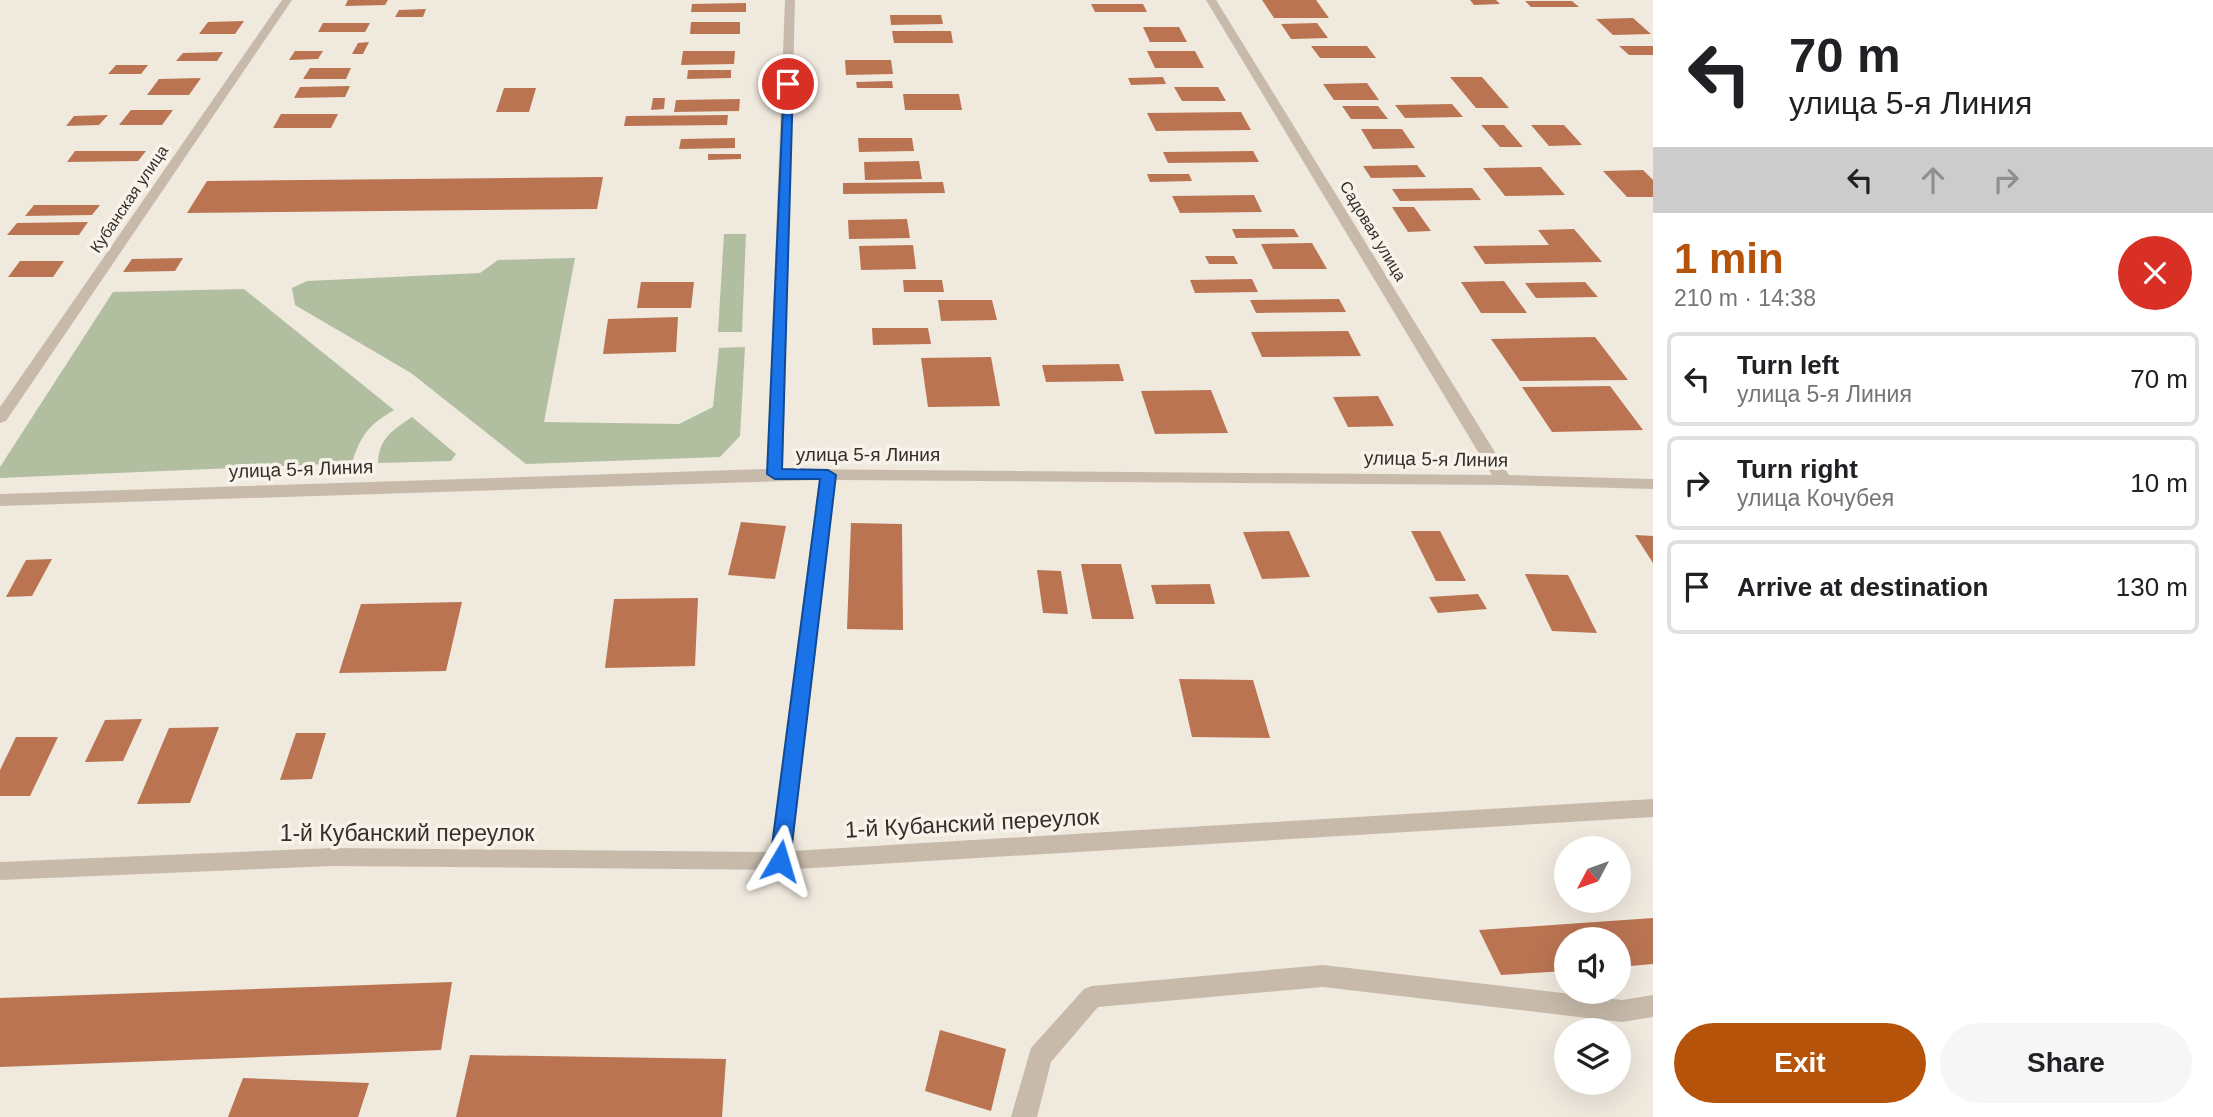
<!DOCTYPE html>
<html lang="en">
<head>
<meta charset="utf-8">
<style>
  :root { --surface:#fff; --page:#f6f6f6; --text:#202124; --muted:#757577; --line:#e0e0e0; --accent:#b45309 }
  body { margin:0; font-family:Helvetica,sans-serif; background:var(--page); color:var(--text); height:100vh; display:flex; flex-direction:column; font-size:26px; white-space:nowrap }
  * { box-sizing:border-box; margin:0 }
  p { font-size:23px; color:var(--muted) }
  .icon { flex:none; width:38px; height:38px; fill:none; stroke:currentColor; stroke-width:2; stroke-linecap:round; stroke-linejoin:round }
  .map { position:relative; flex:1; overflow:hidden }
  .drawer { display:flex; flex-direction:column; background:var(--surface); width:560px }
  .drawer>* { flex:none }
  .top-card { background:#fff; color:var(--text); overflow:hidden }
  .needle { width:46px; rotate:229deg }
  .controls { position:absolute; left:1554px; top:836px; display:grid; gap:14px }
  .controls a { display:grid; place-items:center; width:77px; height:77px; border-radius:50%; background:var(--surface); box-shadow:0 7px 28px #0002; font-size:35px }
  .pin { position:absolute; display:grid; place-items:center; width:60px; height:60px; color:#fff; margin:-30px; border:4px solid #fff; border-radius:50%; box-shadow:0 2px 7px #0007 }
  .me { position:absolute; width:77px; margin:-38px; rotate:7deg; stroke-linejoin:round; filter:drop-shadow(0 0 5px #0008) }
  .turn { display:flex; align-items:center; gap:24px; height:147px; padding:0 21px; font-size:32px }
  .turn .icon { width:91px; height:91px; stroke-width:2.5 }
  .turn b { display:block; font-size:49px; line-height:60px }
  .lanes { display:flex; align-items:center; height:66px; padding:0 21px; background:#0003; justify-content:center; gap:35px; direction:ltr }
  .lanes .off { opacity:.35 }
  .round { display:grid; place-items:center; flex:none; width:74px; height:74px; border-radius:37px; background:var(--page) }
  .headline { display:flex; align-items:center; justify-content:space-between; height:119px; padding:0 21px }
  h1 { font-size:42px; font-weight:800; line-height:52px; color:var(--accent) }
  .primary-button { display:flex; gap:14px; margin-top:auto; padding:14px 21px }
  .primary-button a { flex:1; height:80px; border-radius:42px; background:var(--accent); color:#fff; font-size:28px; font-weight:800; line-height:80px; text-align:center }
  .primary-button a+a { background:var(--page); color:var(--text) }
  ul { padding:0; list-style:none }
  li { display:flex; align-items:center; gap:21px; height:94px; margin:0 14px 10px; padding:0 7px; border:4px solid var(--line); border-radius:10px }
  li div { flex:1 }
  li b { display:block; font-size:26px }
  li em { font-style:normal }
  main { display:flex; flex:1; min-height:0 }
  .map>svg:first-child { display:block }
</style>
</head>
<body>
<main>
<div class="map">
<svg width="1653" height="1117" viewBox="0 0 1653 1117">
  <rect width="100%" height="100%" fill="#f0e9de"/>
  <!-- green -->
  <g fill="#b1bea0">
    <path d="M724 234H746L742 332H718Z"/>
    <path d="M575 258 544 422 679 424 713 407 719 348 745 347 740 436 720 457 526 464 411 373 295 305 292 288 307 281 480 273 498 260Z"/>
    <path d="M244 289 394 410C369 425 361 434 352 463L0 478V467L113 292Z"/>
    <path d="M412 417 456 454 451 461 378 463C379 438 393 430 412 417Z"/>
  </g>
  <!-- building -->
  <g fill="#ba7452">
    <path d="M348 0H388L385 5 345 6Z"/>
    <path d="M1262 0H1316L1329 18H1274Z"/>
    <path d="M1470 0H1496L1500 4 1474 5Z"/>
    <path d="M1525 1H1572L1579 7H1531Z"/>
    <path d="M746 3V12H691L692 4Z"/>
    <path d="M1091 4H1143L1147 12H1095Z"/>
    <path d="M426 9 423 17H395L399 10Z"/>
    <path d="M890 15H941L943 24 891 25Z"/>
    <path d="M1633 18 1651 34 1613 35 1596 19Z"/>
    <path d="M244 21 235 34H199L208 22Z"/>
    <path d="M691 22H740V34H690Z"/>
    <path d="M323 23H370L365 32H318Z"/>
    <path d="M1317 23 1328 38 1291 39 1281 24Z"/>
    <path d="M1143 27H1179L1187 42H1150Z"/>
    <path d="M892 31H951L953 43H894Z"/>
    <path d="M369 42 363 54H352L358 43Z"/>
    <path d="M1311 46H1367L1376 58H1320Z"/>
    <path d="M1619 46H1653V55H1629Z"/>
    <path d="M295 51H323L318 59 289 60Z"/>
    <path d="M683 51H735L734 64 681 65Z"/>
    <path d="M1147 51H1195L1204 68H1155Z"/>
    <path d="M223 52 217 61H176L183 53Z"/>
    <path d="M845 60H891L893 74 846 75Z"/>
    <path d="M116 65H148L141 74H108Z"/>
    <path d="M310 68H351L346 79H303Z"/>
    <path d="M688 70H731V78L687 79Z"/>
    <path d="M1163 77 1166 84 1131 85 1128 78Z"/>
    <path d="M1450 77H1482L1509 108H1476Z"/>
    <path d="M201 78 189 95H147L159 79Z"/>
    <path d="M892 81 893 88H857L856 82Z"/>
    <path d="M1367 83 1379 100H1334L1323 84Z"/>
    <path d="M350 86 345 97 294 98 300 87Z"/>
    <path d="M1174 87H1218L1226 101H1182Z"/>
    <path d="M504 88H536L529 112H496Z"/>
    <path d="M903 94H959L962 110H905Z"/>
    <path d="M653 98H665L664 109 651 110Z"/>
    <path d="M740 99 739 111 674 112 676 100Z"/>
    <path d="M1452 104 1463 117 1405 118 1395 105Z"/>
    <path d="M1342 106H1378L1388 119H1351Z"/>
    <path d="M131 110H173L162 125H119Z"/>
    <path d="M1241 112 1251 130 1156 131 1147 113Z"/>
    <path d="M281 114H338L331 128H273Z"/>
    <path d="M108 115 99 125 66 126 74 116Z"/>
    <path d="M728 115 727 125 624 126 626 116Z"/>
    <path d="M1481 125H1504L1523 147H1500Z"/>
    <path d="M1531 125H1564L1582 145 1549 146Z"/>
    <path d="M1361 129H1402L1415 148 1373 149Z"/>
    <path d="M735 138V148L679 149 681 139Z"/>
    <path d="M858 138H912L914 151 859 152Z"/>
    <path d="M75 151H146L138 161 67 162Z"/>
    <path d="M1253 151 1259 162 1168 163 1163 152Z"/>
    <path d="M708 154H741V159L708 160Z"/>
    <path d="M919 161 922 179 865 180 864 162Z"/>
    <path d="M1417 165 1426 177 1371 178 1363 166Z"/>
    <path d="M1541 167 1565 195 1505 196 1483 168Z"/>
    <path d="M1643 170 1653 180V197H1627L1603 171Z"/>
    <path d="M1147 174H1189L1192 181 1150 182Z"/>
    <path d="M603 177 597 209 187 213 207 181Z"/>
    <path d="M943 182 945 193 843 194V183Z"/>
    <path d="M1472 188 1481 200 1400 201 1392 189Z"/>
    <path d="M1254 195 1262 212 1180 213 1172 196Z"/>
    <path d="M34 205H100L92 215 25 216Z"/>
    <path d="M1392 207H1414L1431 231 1408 232Z"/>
    <path d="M907 219 910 238 849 239 848 220Z"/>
    <path d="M88 222 79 235H7L17 223Z"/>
    <path d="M1232 229H1294L1299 237 1236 238Z"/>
    <path d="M1574 229 1602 262 1485 264 1473 246 1549 245 1538 230Z"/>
    <path d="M1312 243 1327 269H1273L1261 244Z"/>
    <path d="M913 245 916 269 861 270 859 246Z"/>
    <path d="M1205 256H1234L1238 264H1209Z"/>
    <path d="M183 258 175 271 123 272 132 259Z"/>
    <path d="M20 261H64L53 277H8Z"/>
    <path d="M1252 279 1258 292 1195 293 1190 280Z"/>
    <path d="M903 280H942L944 292H904Z"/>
    <path d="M1504 281 1527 313H1481L1461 282Z"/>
    <path d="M641 282H694L691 308H637Z"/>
    <path d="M1585 282 1598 297 1536 298 1525 283Z"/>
    <path d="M1339 299 1346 312 1256 313 1250 300Z"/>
    <path d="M938 300H992L997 320 941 321Z"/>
    <path d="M678 317 676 352 603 354 608 319Z"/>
    <path d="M872 328H928L931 344 873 345Z"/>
    <path d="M1348 331 1361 356 1262 357 1251 332Z"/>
    <path d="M1595 337 1628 380 1520 381 1491 339Z"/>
    <path d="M991 357 1000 406 928 407 921 358Z"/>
    <path d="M1119 364 1124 381 1046 382 1042 365Z"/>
    <path d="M1610 386 1643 430 1552 432 1522 387Z"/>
    <path d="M1211 390 1228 433 1155 434 1141 391Z"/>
    <path d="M1378 396 1394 426 1348 427 1333 397Z"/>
    <path d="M741 522 786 526 775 579 728 575Z"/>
    <path d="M851 523 902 524 903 630 847 629Z"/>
    <path d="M1289 531 1310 577 1262 579 1243 532Z"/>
    <path d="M1411 531H1440L1466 581H1436Z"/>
    <path d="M1635 535 1653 536V563Z"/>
    <path d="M52 559 32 596 6 597 26 560Z"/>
    <path d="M1081 564H1121L1134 619H1092Z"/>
    <path d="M1037 570 1061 571 1068 614 1043 613Z"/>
    <path d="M1525 574 1568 575 1597 633 1552 631Z"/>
    <path d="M1210 584 1215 604H1156L1151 585Z"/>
    <path d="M1478 594 1487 609 1438 613 1429 597Z"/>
    <path d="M698 598 695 666 605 668 614 599Z"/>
    <path d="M462 602 446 671 339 673 361 604Z"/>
    <path d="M1179 679 1253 680 1270 738 1192 737Z"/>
    <path d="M142 719 123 761 85 762 105 720Z"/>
    <path d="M219 727 190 803 137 804 169 728Z"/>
    <path d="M296 733H326L312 779 280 780Z"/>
    <path d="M16 737H58L30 796H0V770Z"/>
    <path d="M1653 918V964L1619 967V940H1566V971L1501 975 1479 930Z"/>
    <path d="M452 982 441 1050 0 1067V998Z"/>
    <path d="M940 1030 1006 1049 991 1111 925 1091Z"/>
    <path d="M470 1055 726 1059 722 1117H456Z"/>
    <path d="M243 1078 369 1083 358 1117H228Z"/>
  </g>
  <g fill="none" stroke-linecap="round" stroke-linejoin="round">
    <!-- lane -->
    <path fill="#c7baab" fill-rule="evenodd" d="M1323 965 1622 1000 1653 995V1017L1622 1022 1323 987 1098 1007 1051 1062 1037 1117H1011L1031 1048 1084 989 1092 986Z"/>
    <!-- street -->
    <g fill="#c7baab" fill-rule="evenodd">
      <path d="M282 0H292L6 421 0 423V407Z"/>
      <path d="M785 0H795L783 469 1492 475 1206 0H1216L1509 475 1653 479V489L1504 485 836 480 792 851 1653 799V817L780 870 332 866 0 880V862L332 848 770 852 819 480 0 506V494L767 469Z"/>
    </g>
  </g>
  <!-- route -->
  <path fill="#1a73e8" stroke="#114b97" stroke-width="2" d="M784 82 793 84 782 469 828 470 836 475 790 861 787 867 780 869 773 867 770 861 820 479H775L767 474Z"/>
  <g text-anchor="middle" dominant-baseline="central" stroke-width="7" stroke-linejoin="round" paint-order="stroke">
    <!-- far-street labels -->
    <g font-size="16" fill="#362e2a" stroke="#f8f3ea">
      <text transform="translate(129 199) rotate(-56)">Кубанская улица</text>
      <text transform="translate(1373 231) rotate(59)">Садовая улица</text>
    </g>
    <!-- street labels -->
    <g font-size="19" fill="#362e2a" stroke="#f8f3ea">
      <text x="868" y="454">улица 5-я Линия</text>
      <text transform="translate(1436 459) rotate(1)">улица 5-я Линия</text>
      <text transform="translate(301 469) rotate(-2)">улица 5-я Линия</text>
    </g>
    <!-- near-street labels -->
    <g font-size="23" fill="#362e2a" stroke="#f8f3ea">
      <text transform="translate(972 823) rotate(-3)">1-й Кубанский переулок</text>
      <text x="407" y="833">1-й Кубанский переулок</text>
    </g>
  </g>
</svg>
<div class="controls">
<a><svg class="needle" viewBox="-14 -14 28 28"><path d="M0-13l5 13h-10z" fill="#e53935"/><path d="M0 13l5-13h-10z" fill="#757577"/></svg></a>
<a><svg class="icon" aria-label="sound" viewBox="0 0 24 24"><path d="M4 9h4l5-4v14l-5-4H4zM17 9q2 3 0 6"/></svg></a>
<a><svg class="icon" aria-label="layers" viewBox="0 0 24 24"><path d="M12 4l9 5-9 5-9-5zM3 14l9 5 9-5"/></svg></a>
</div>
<div class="pin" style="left:788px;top:84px;background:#d93025"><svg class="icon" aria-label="arrive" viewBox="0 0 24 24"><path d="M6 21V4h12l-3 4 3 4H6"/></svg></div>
<svg class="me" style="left:780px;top:861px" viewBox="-20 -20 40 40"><path d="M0-17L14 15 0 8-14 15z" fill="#1a73e8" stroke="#fff" stroke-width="4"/></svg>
</div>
<section class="drawer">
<div class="top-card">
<div class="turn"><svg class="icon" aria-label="left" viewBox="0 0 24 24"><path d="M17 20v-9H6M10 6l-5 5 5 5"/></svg><div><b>70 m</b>улица 5-я Линия</div></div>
<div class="lanes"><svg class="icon" aria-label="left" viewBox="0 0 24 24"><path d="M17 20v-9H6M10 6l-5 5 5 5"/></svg><svg class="icon off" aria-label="ahead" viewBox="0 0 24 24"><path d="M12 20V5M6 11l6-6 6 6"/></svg><svg class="icon off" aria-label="right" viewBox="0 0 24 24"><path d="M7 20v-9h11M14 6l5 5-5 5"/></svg></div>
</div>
<div class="headline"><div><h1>1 min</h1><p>210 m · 14:38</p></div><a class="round" style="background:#d93025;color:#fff"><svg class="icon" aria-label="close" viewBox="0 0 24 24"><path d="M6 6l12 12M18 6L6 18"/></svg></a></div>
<ul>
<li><svg class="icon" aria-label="left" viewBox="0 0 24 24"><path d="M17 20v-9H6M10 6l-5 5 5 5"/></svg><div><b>Turn left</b><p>улица 5-я Линия</p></div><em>70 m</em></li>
<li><svg class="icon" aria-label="right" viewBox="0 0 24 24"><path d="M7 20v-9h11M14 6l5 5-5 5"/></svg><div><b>Turn right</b><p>улица Кочубея</p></div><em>10 m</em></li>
<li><svg class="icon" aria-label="arrive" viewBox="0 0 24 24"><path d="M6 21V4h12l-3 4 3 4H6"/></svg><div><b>Arrive at destination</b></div><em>130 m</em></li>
</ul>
<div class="primary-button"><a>Exit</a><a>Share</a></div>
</section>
</main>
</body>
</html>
